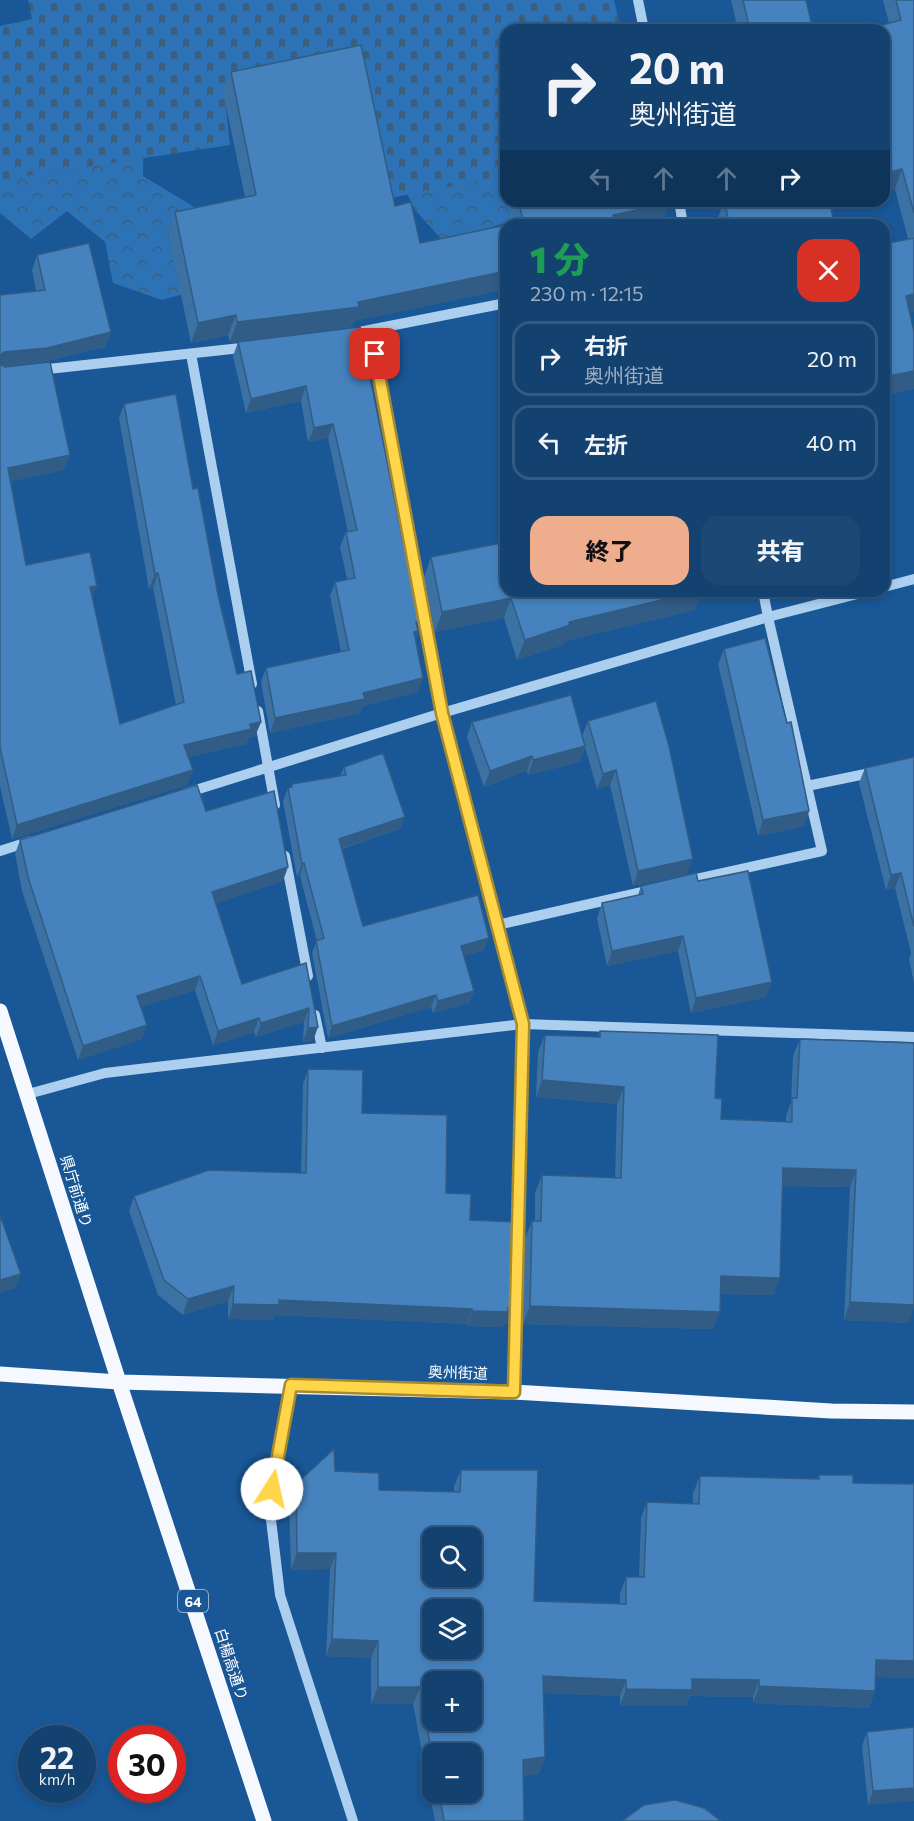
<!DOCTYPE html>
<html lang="ja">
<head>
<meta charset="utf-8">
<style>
  :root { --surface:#134170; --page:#1c4875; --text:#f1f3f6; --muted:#9dafc3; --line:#325a83; --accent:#eead8d }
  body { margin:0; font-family:Commissioner,"Noto Sans JP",sans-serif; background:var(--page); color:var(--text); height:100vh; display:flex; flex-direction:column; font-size:22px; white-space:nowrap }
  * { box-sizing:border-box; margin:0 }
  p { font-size:20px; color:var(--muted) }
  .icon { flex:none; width:33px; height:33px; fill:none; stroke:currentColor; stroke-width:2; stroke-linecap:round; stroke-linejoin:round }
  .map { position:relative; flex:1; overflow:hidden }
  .side { position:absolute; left:500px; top:219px; width:390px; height:378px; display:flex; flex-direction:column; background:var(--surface); border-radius:18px; box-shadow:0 3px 9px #0003,0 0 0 2px var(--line) }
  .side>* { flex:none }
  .guide { position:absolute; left:500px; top:24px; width:390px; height:183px; border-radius:18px; box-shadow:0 3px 9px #0003,0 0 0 2px var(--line); background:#134170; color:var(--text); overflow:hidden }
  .buttons { position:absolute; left:422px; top:1527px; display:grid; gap:12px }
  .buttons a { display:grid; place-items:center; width:60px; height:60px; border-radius:12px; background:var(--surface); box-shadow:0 3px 9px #0003,0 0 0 2px var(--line); font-size:30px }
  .speed { position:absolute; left:18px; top:1725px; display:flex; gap:12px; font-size:30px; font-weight:700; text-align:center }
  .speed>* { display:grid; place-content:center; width:78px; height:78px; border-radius:50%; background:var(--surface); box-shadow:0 3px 9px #0003,0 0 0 2px var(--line); line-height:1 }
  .speed small { font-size:15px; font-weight:400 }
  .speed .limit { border:9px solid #d22; background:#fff; color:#111 }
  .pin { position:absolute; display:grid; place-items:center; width:51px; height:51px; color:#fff; margin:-26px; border-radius:12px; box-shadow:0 3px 9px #0006 }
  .me { position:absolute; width:66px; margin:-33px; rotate:10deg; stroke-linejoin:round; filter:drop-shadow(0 0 4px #0008) }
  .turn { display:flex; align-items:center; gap:21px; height:126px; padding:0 30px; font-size:27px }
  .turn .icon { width:78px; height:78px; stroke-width:2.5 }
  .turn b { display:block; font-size:42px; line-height:51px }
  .lanes { display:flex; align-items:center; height:57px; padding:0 30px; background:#0003; justify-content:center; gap:30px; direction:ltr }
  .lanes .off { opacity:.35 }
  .round { display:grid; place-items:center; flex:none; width:63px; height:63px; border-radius:18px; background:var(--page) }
  .headline { display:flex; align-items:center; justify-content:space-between; height:102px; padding:0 30px }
  h1 { font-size:36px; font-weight:800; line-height:45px; color:#1e9e55 }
  .button { display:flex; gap:12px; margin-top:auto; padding:12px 30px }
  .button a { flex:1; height:69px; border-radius:18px; background:var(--accent); color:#111; font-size:24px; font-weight:800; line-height:69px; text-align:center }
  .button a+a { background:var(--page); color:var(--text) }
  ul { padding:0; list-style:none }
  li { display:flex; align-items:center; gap:18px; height:75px; margin:0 12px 9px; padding:0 18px; border:3px solid var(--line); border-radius:18px }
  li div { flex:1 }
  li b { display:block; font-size:22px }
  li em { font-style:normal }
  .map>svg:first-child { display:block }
</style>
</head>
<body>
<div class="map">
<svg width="914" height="1821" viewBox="0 0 914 1821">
  <defs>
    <pattern id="forest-crowns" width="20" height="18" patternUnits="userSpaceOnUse" patternTransform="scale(1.5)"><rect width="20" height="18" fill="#2d72b4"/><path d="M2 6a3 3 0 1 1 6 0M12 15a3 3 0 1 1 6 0" fill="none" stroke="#3e5d7b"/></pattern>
    <pattern id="cemetery-stones" width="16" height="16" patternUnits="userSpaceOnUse" patternTransform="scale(1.5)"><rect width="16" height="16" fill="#2d72b4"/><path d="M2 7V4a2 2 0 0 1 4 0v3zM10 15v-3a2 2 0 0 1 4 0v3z" fill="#3e5d7b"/></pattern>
  </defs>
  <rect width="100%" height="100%" fill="#195796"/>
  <!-- forest -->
  <g fill="url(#forest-crowns)">
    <path d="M0 104 144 107 143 176 209 216 207 287 162 300 113 283 105 242 67 211 31 239 0 213Z"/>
    <path d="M505 146 506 201H528L511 221 444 242 415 210 387 152Z"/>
  </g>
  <!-- cemetery -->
  <path fill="url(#cemetery-stones)" d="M28 0H614L621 30H506L505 177 384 199 362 60 224 90 230 145 0 180V26L32 19Z"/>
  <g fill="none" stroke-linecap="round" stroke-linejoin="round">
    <!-- minor -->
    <g stroke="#accff0" stroke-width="10">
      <path d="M638 0 644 30"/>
      <path d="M679 201 683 225"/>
      <path d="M371 332 417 579"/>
      <path d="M349 334 506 303"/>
      <path d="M191 354 252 684"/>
      <path d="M39 370 250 347"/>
      <path d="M884 587 914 579"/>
      <path d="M763 591 768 617 869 591"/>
      <path d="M423 609 442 713 523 1024 514 1392"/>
      <path d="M258 711 275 805"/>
      <path d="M807 786 875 772"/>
      <path d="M186 793 442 713 768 617 822 851 683 882"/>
      <path d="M0 851 31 841"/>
      <path d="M285 856 308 976"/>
      <path d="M497 925 651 890"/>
      <path d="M315 1015 322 1048"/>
      <path d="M28 1094 105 1073 523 1024 914 1037"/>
      <path d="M291 1385 269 1503 280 1595 353 1821"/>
    </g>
    <!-- major -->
    <g stroke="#f5f9ff" stroke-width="15">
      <path d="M0 1011 119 1382 264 1821"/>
      <path d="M0 1374 119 1382 514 1392 831 1411 914 1412"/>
    </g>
  </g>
  <!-- wall -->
  <g fill="#3c71a3" fill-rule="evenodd">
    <path d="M731 0H806L813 30H738Z"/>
    <path d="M883 0H914V312L910 313 908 239 895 189 884 192V30L889 23Z"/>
    <path d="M231 72 395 206 420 243 506 225V297L503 296 502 290 354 321 352 327 230 342 228 335 191 343 168 232 175 212 245 197 223 92Z"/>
    <path d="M508 201H668L669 203 662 223 651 225H507L512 224 508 203Z"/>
    <path d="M724 201H851L831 207 835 225H718L717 220Z"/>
    <path d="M37 255 111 332 105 347 42 362 4 366 70 455 64 470 11 481 26 565 97 586 92 598 120 724 176 705 153 588 149 589 119 418 124 404 193 489 237 674 261 722 255 736 248 738 246 744 188 757 193 770 187 785 12 839 0 786V295L36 291 32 270Z"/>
    <path d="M360 327 420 635 417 636 415 640 418 692 363 706 360 713 270 733 261 682 266 668 341 652 330 596 335 582 347 579 340 547 346 532H348L328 438 308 442 301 401 246 413 233 356 238 342Z"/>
    <path d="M431 557 695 610 565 641 563 645 517 660 504 618 435 632 424 577Z"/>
    <path d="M724 649 809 811 804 826 758 836 718 664Z"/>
    <path d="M588 721 687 874 633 886 610 785 597 789 585 747 580 762 528 775 527 771 484 787 467 737 472 722 582 736Z"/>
    <path d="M914 757V983L909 959 911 953 895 888 886 890 859 783 865 768Z"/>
    <path d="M344 767 405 817 400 829 342 849 363 926 484 950 464 956 474 991 469 1003 433 1013 431 1007 328 1038 312 953 317 941 300 876 297 877 283 801 288 788 291 787 292 784 340 776Z"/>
    <path d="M206 811 283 881 216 903 242 984 306 963 313 1041 303 1042 304 1022 256 1037 254 1032 213 1045 195 990 141 1007 147 1025 142 1039 78 1060 22 891 15 854 20 840Z"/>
    <path d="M698 881 766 997 691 1013 678 951 607 966 597 918 602 903 638 895 641 886Z"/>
    <path d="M600 1031 715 1098 721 1119 786 1122V1116L791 1102 793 1056 800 1039 914 1043 909 1323 844 1320 850 1187 782 1186 774 1295 720 1294 713 1329 523 1324 525 1238 532 1221H535V1193L542 1175 615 1178 617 1104 536 1097 538 1052 545 1035 598 1037Z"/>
    <path d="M308 1069 362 1113 446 1193 470 1220 514 1309 508 1324H504L502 1327 467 1326V1324L275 1315 273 1320 228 1319V1301L183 1315 158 1295 129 1211 134 1196 301 1173 303 1084Z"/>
    <path d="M461 1470 534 1601 620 1603V1594L626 1577H639L641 1518 647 1502 693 1504V1493L700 1476 817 1479 819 1475 853 1483 914 1484V1678L875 1677V1691L869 1708 753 1703V1697L690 1696 686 1706H620V1696L543 1693 545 1757 539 1774 523 1776 524 1821H435L413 1704H371V1658L326 1656 330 1569 291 1570 289 1501 296 1484 335 1471 379 1490 454 1492V1486ZM432 1754 471 1792H432Z"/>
    <path d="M914 1727 868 1805 862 1746 867 1732Z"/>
  </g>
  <!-- shaded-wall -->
  <g fill="#315c85">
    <path d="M902 169 895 189 884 192V174Z"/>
    <path d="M822 201H851L819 210Z"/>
    <path d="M669 203 662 223 651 225H609L613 215Z"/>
    <path d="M506 271V281L502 290 354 321 352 327 230 342 237 322 358 302Z"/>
    <path d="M914 294V312L899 316 906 296Z"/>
    <path d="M236 315 228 335 191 343 198 323Z"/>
    <path d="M111 332 105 347 42 362 0 366V356L4 352Z"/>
    <path d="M914 371V389L884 396V377Z"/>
    <path d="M306 386 301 401 246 413 251 399Z"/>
    <path d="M333 424 328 438 308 442 314 428Z"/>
    <path d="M70 455 64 470 3 483 8 468Z"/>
    <path d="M158 573 153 588 149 589 155 574Z"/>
    <path d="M97 586 92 600 90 587Z"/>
    <path d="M699 591H702L695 610 565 641 563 645 517 660 525 640 569 622Z"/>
    <path d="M511 598 504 618 435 632 442 612Z"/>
    <path d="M425 620 420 635 417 636 413 646 408 647 416 622Z"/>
    <path d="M423 678 418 692 363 706 360 713 270 733 275 718 363 693Z"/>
    <path d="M261 722 255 736 248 738 246 744 179 759 184 745 250 724Z"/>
    <path d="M585 746 580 762 528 775 533 760Z"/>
    <path d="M532 756 527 771 484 787 490 771Z"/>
    <path d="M193 770 187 785 12 839 17 825Z"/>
    <path d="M616 770 610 785 597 789 603 774Z"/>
    <path d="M809 811 804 826 758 836 763 820Z"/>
    <path d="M405 817 400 829 334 851 339 839Z"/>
    <path d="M693 859 687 874 633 886 638 871Z"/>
    <path d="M304 863 300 876 297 877 302 864Z"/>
    <path d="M288 867 283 881 207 906 212 892Z"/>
    <path d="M901 873 895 888 886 890 891 875Z"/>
    <path d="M683 936 678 951 607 966 612 951Z"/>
    <path d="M489 938 484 950 457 958 461 946Z"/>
    <path d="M200 976 195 990 132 1010 137 996Z"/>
    <path d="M772 982 766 997 691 1013 696 998Z"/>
    <path d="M474 991 469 1003 433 1013 438 1001Z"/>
    <path d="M436 995 431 1007 328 1038 332 1026Z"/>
    <path d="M309 1008 304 1022 256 1037 261 1023Z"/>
    <path d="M259 1018 254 1032 213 1045 218 1031Z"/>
    <path d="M147 1025 142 1039 78 1060 83 1046Z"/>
    <path d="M318 1027 313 1041 303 1042 308 1028Z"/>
    <path d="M542 1080 624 1087 617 1104 536 1097Z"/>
    <path d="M783 1168 856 1170 850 1187 776 1186Z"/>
    <path d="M21 1274 16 1288 0 1293V1280Z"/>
    <path d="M721 1276 780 1278 774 1295 715 1294Z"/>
    <path d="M234 1286 228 1301 183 1315 188 1299Z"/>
    <path d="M279 1300 472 1309 467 1324 275 1315 273 1320 228 1319 233 1304Z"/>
    <path d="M850 1302 914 1305V1308L909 1323 844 1320Z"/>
    <path d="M530 1306 720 1312 713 1329 523 1324Z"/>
    <path d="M508 1308 514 1309 508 1324H504L502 1327 467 1326 472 1311Z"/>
    <path d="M297 1553H336L330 1569 291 1570Z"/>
    <path d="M332 1639 378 1641 371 1658 326 1656Z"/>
    <path d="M876 1660 914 1661V1678L870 1677Z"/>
    <path d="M543 1676 626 1680 620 1696 536 1693Z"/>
    <path d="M692 1679 759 1680 753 1697 690 1696 686 1706H620L626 1689Z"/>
    <path d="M759 1686 875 1691 869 1708 753 1703Z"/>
    <path d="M378 1687H420L413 1704H371Z"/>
    <path d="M545 1757 539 1774 517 1777 523 1760Z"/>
    <path d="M914 1788V1801L868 1805 873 1791Z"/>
  </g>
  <!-- building -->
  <g fill="#4683be" stroke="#315c85" stroke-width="1.5" fill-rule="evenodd">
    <path d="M743 0H806L813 30H750Z"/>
    <path d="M896 0H914V213L902 169 884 174V30H864L901 20Z"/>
    <path d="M361 45 395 206 411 202 420 243 506 225V271L358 302 359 307 237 322 236 315 198 323 175 212 256 195 231 72Z"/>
    <path d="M519 201H668L669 203 613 215 615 225H507L523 222Z"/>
    <path d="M724 201H829L835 225H730Z"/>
    <path d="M914 238V294L906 296 914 332V371L884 377V244Z"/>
    <path d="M89 243 111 332 47 348 4 352 0 356V295L45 290 37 255Z"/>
    <path d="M360 327 408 566 415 565 425 620 416 622 418 631 414 632 423 678 363 693 365 699 275 718 266 668 349 650 335 582 355 578 346 532 357 530 333 424 314 428 306 386 251 399 238 342Z"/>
    <path d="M50 362 70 455 8 468 26 565 90 552 97 586 90 587 120 724 184 702 158 573 155 574 124 404 176 394 193 489 198 488 218 595 237 674 251 671 261 722 250 724 251 729 184 745 193 770 17 825 0 747V364L5 367Z"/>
    <path d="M506 542V591H699L569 622 570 625 525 640 511 598 442 612 431 557Z"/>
    <path d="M765 638 787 723 791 722 809 811 763 820 724 649Z"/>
    <path d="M571 695 585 746 533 760 532 756 490 771 472 722Z"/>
    <path d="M656 701 669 746 693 859 638 871 616 770 603 774 588 721Z"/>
    <path d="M383 753 405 817 339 839 363 926 478 895 489 938 461 946 474 991 438 1001 436 995 332 1026 316 941 324 938 304 863 302 864 288 788 292 787V784L346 775 344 767Z"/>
    <path d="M914 757V927L901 873 891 875 865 768Z"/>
    <path d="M197 785 206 811 274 791 288 867 212 892 242 984 306 963 318 1027 308 1028 309 1008 261 1023 259 1018 218 1031 200 976 137 996 147 1025 83 1046 28 877 20 840Z"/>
    <path d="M748 871 772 982 696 998 683 936 612 951 602 903 643 894 641 886 696 873 698 881Z"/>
    <path d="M600 1031 718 1035 715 1098 722 1099 721 1119 792 1122V1098H797L800 1039 914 1043V1305L850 1302 856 1170 783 1168 780 1278 721 1276 720 1312 530 1306 532 1221H541L542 1175 621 1178 624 1087 542 1080 545 1035 600 1037Z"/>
    <path d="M308 1069 363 1070 362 1113 447 1115 446 1193 471 1194 470 1220 516 1222 514 1309 508 1308V1312L472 1311V1309L279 1300V1305L233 1304 234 1286 188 1299 164 1280 134 1196 209 1170 306 1173Z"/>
    <path d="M0 1215 21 1274 0 1280Z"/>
    <path d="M334 1449 335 1471 379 1473V1490L460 1492 461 1470H538L534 1601 626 1604V1577H644L647 1502 699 1504 700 1476 819 1479V1475H853V1483L914 1484V1661L876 1660 875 1691 759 1686V1680L692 1679V1690L626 1689V1680L543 1676 545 1757 523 1760 524 1821H444L439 1792H471V1754H432V1755L420 1687H378V1641L332 1639 336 1553H297L296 1484ZM432 1538H471V1576H432ZM432 1610H471V1648H432ZM432 1682H471V1720H432Z"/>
    <path d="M914 1727V1788L873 1791 867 1732Z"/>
    <path d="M675 1800 704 1808 721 1821H622L644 1805Z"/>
  </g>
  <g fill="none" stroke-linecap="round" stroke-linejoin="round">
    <!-- route casing -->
    <g stroke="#a68a30" stroke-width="15">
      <path id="route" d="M272 1489 291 1385 514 1392 523 1024 442 713 375 354"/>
    </g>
    <!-- route -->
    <use href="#route" stroke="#ffd54a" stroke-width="10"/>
  </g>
  <g text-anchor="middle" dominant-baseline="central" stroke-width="6" stroke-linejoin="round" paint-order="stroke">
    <!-- shield labels -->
    <rect fill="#195796" stroke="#bacde0" stroke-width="1.5" x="178" y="1590" width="30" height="22" rx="4.5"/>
    <g font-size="14" font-weight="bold" fill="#fff">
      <text x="193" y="1601">64</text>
    </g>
    <!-- street labels -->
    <g font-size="15" fill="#fff" stroke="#195796">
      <text transform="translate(77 1191) rotate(73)">県庁前通り</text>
      <text transform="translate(458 1372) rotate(2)">奥州街道</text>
      <text transform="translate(232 1664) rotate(72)">白楊高通り</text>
    </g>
  </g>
</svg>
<div class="buttons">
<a><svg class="icon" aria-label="search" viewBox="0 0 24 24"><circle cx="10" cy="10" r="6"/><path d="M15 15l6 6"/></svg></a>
<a><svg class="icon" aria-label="layers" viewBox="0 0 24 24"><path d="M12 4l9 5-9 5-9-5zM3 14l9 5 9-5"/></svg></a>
<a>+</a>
<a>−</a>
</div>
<div class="speed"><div>22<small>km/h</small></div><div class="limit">30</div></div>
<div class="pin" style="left:375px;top:354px;background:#d93025"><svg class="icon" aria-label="arrive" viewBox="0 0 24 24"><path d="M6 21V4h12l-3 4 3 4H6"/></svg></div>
<svg class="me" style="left:272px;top:1489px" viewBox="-20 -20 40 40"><circle r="19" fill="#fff"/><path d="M0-13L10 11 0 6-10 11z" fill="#ffd54a"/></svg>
<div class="guide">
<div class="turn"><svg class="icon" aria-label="right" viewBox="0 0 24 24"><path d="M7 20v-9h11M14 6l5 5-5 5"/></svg><div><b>20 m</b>奥州街道</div></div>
<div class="lanes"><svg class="icon off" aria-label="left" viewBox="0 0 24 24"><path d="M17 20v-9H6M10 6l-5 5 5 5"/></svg><svg class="icon off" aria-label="ahead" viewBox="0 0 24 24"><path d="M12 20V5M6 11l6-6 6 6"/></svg><svg class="icon off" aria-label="ahead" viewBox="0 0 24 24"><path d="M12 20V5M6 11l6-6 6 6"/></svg><svg class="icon" aria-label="right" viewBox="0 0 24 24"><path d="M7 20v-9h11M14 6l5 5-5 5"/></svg></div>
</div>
<section class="side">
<div class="headline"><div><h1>1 分</h1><p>230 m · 12:15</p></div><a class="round" style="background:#d93025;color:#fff"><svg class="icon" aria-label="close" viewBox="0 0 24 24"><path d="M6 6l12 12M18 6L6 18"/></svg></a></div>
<ul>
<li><svg class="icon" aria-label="right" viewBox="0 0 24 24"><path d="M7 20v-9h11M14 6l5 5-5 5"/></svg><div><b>右折</b><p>奥州街道</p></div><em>20 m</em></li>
<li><svg class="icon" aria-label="left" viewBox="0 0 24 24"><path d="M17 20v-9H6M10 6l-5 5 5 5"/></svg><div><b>左折</b></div><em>40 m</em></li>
</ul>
<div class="button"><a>終了</a><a>共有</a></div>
</section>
</div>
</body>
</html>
